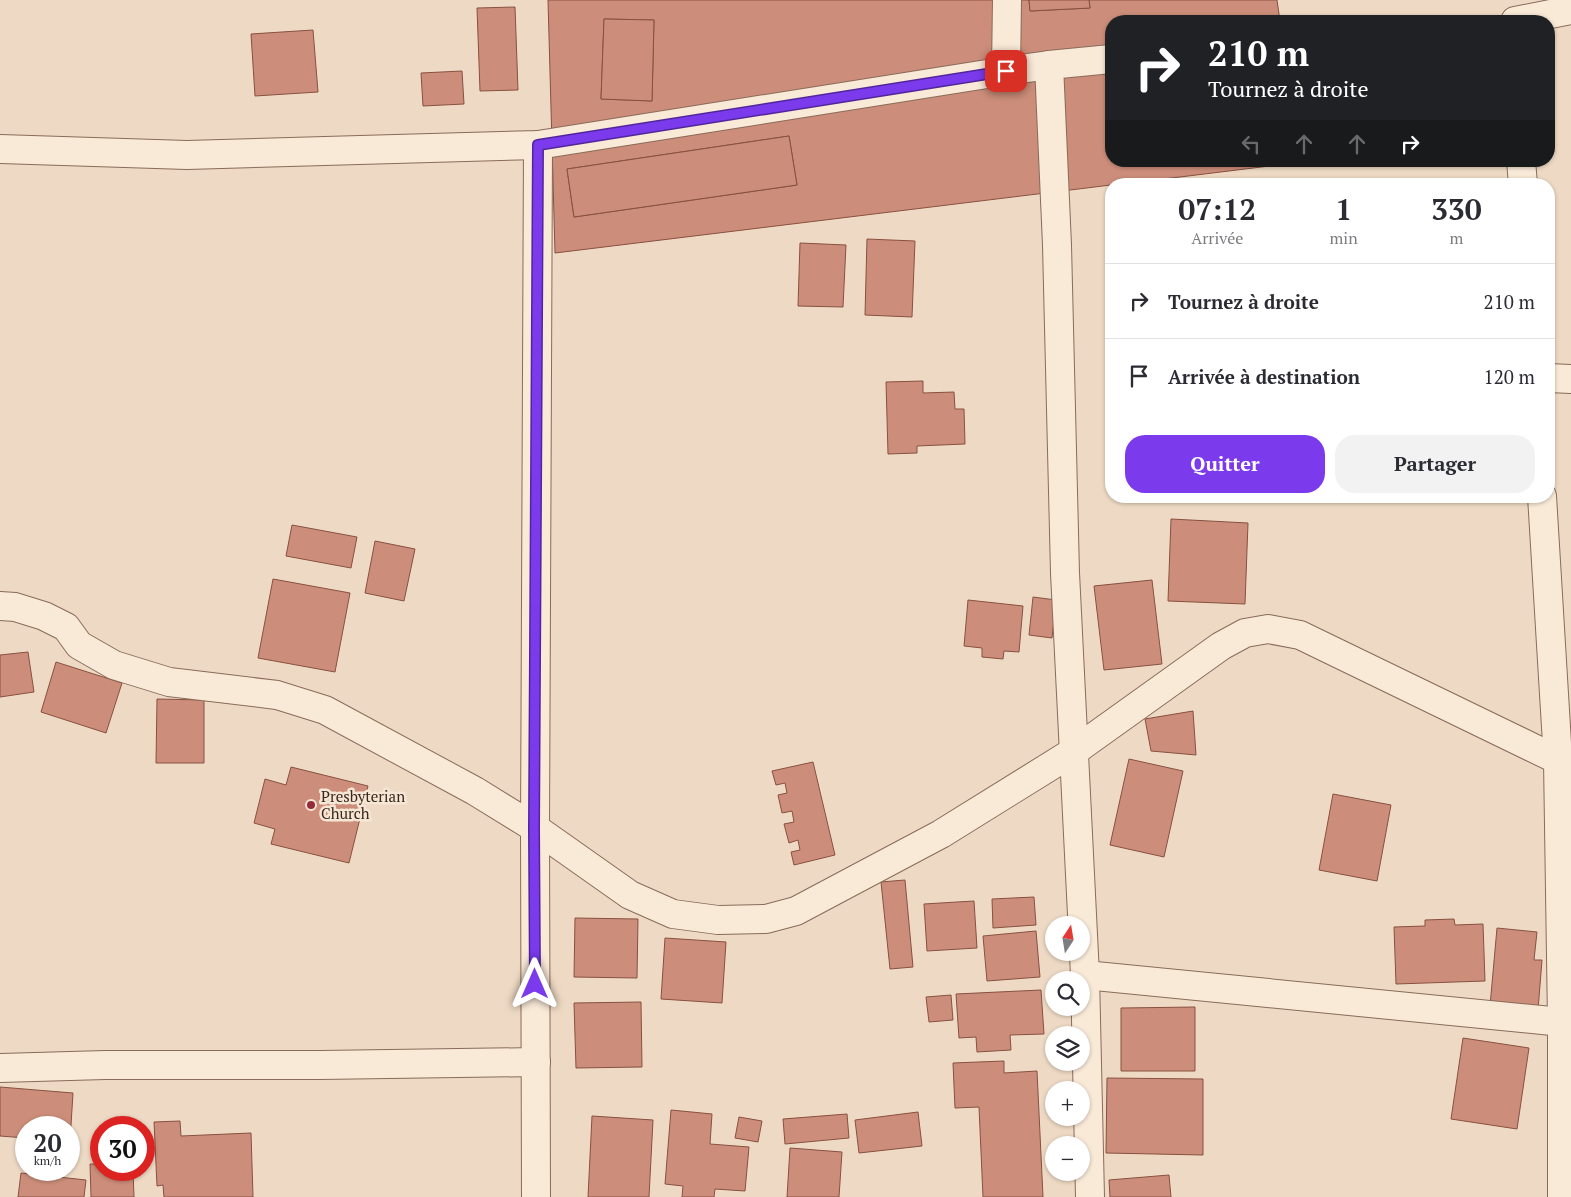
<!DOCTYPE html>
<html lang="fr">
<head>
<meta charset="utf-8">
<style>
  :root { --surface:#fff; --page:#f2f2f3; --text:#2b2b33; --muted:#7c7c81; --line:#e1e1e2; --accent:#7c3aed }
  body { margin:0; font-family:"PT Serif",serif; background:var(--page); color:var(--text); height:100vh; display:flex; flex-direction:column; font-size:19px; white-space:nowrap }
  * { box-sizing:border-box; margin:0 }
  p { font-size:16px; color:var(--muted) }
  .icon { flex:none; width:28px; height:28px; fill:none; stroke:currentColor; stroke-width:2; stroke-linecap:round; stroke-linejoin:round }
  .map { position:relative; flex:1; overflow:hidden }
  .side { position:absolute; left:1105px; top:178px; width:450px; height:325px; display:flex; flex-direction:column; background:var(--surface); border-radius:20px; box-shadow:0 1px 4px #0004 }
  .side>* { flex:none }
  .guide { position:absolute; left:1105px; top:15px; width:450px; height:152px; border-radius:20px; box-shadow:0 1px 4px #0004; background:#202124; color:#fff; overflow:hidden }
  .needle { width:32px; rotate:12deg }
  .buttons { position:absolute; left:1045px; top:916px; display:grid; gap:10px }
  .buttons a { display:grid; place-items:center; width:45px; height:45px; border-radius:50%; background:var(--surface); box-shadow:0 1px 4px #0004; font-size:25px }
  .speed { position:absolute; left:15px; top:1116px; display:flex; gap:10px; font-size:25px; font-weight:700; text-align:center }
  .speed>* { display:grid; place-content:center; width:65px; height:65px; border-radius:50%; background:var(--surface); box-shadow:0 1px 4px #0004; line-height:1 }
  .speed small { font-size:12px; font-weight:400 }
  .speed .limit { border:8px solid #d22; background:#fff; color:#111 }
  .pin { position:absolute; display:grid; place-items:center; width:42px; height:42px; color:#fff; margin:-21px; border-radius:10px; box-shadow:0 2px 8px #0006 }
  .me { position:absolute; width:55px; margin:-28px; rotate:0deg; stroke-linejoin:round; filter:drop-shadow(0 0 4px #0008) }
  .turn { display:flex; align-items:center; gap:18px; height:105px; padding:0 20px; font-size:22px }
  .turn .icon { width:65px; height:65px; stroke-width:2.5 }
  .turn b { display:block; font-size:35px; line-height:42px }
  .lanes { display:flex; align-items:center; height:48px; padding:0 20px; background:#0003; justify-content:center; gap:25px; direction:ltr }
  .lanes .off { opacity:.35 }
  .eta { display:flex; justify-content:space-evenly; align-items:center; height:85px; text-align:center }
  .eta b { font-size:30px; font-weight:800; line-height:35px }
  .button { display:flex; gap:10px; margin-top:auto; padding:10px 20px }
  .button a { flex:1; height:58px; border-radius:20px; background:var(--accent); color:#fff; font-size:20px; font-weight:800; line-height:58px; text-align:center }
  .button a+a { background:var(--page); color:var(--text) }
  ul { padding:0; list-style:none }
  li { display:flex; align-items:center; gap:15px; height:75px; padding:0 20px; border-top:1px solid var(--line) }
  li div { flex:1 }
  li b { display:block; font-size:19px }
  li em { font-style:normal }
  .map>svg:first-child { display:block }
</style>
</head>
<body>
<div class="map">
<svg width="1571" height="1197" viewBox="0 0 1571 1197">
  <rect width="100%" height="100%" fill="#eedac4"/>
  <!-- building -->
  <g fill="#cc8e7a" stroke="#885040" fill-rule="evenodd">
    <path d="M548 0H1029L1030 11 1090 8 1089 0H1277L1280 21H1111V161L1302 162 1123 184H1111V185L555 253ZM604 19 654 20 652 101 601 99ZM789 136 797 185 574 217 567 169Z"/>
    <path d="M1029 0H1089L1090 8 1030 11Z"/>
    <path d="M515 7 518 90 480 91 477 8Z"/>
    <path d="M604 19 654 20 652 101 601 99Z"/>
    <path d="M313 30 318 92 255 96 251 34Z"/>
    <path d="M462 71 464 104 423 106 421 73Z"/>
    <path d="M789 136 797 185 574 217 567 169Z"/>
    <path d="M867 239 915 241 912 317 865 315Z"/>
    <path d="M800 243 846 245 843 307 798 306Z"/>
    <path d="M923 381V393L954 392 955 409H964L965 444 917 446V453L888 454 886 382Z"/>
    <path d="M1171 519 1248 523 1245 604 1168 601Z"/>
    <path d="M292 525 357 537 351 568 286 556Z"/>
    <path d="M375 541 415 549 404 601 365 593Z"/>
    <path d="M273 579 350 593 335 672 258 658Z"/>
    <path d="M1152 580 1162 664 1104 670 1094 586Z"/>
    <path d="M1033 597 1056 600 1052 638 1029 635Z"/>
    <path d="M968 600 1023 606 1019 652 1004 651 1003 659 982 657V648L964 646Z"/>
    <path d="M28 652 34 692 0 697V655Z"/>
    <path d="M56 662 122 683 106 733 41 712Z"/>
    <path d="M157 699 204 700V763H156Z"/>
    <path d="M1193 711 1196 755 1151 751 1145 719Z"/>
    <path d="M1129 759 1183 771 1164 857 1110 845Z"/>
    <path d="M813 762 835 855 794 865 791 852 800 850 798 840 789 843 784 824 794 822 792 811 782 813 778 795 787 793 785 783 776 785 772 771Z"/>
    <path d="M291 767 368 786 349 863 271 844 275 829 254 823 265 779 286 785Z"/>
    <path d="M1333 794 1391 805 1377 881 1319 870Z"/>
    <path d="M905 880 913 967 890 969 881 882Z"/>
    <path d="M1034 897 1036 925 993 928 992 899Z"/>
    <path d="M974 901 977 948 927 951 924 904Z"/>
    <path d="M575 918 638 919 637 978 574 977Z"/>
    <path d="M1454 919 1455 925 1483 924 1485 981 1396 984 1394 927 1425 926V920Z"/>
    <path d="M1497 928 1537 932 1534 960H1542L1538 1010 1490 1006Z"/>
    <path d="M1036 931 1040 977 987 981 983 936Z"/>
    <path d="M665 938 726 942 722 1003 661 999Z"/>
    <path d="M1041 990 1044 1034 1010 1035 1011 1050 977 1052 976 1037 959 1038 956 994Z"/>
    <path d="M951 995 953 1020 929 1022 926 997Z"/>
    <path d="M641 1002 642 1067 576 1068 574 1003Z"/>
    <path d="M1195 1007V1071H1121V1008Z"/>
    <path d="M1463 1038 1529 1048 1517 1129 1451 1119Z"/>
    <path d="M1004 1061V1073L1037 1071 1043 1197H983L979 1107 955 1108 953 1063Z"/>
    <path d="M1107 1078 1203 1079V1155L1106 1153Z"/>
    <path d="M0 1087 73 1093 70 1141 69 1128H26V1138L0 1136Z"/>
    <path d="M671 1110 712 1114 710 1144 749 1147 745 1191 715 1189 714 1197H682L683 1186 665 1184Z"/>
    <path d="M918 1112 922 1146 859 1153 855 1120Z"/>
    <path d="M847 1114 849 1138 785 1144 783 1119Z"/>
    <path d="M592 1116 653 1120 649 1197H588Z"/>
    <path d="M739 1117 762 1121 758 1142 735 1138Z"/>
    <path d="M180 1121 181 1136 251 1133 253 1197H164L163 1185 157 1186 154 1122Z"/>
    <path d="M790 1148 842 1152 839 1197H787Z"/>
    <path d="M90 1164H101V1170H133L134 1197H91Z"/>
    <path d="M21 1173 86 1180 84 1197H18Z"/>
    <path d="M1169 1175 1171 1197H1110L1109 1180Z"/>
  </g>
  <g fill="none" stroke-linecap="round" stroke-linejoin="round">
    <!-- minor casing -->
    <g stroke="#896b5a" stroke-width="30">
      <g id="minor">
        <path d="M1515 21 1571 10"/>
        <path d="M1049 65 1057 245 1065 573 1085 975 1090 1197"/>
        <path d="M1006 71 1007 0"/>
        <path d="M0 149 187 155 538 145 1006 71 1049 65 1111 59"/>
        <path d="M1521 161 1523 184"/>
        <path d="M1549 378 1571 379"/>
        <path d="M1542 496 1558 760 1562 1022V1197"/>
        <path d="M0 606 15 607 44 616 66 627 79 645 114 665 169 682 277 695 325 710 475 791 535 828 630 895 673 914 718 920 766 919 796 911 941 834 1073 752 1221 646 1245 633 1268 629 1300 635 1558 760"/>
        <path d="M1085 975 1562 1022"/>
        <path d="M0 1068 105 1065H320L536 1062"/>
        <path d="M536 1197 535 828 538 145"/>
      </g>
    </g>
    <!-- minor -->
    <use href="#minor" stroke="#f9e9d7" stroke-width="28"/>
  </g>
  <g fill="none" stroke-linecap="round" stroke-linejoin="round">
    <!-- route casing -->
    <g stroke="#51269a" stroke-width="12">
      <path id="route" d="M535 984 534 828 538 145 1006 71"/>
    </g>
    <!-- route -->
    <use href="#route" stroke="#7c3aed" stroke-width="9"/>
  </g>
  <!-- markers -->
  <circle fill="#982a3e" stroke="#f6e6d4" stroke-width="2" cx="311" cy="805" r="5"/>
  <g text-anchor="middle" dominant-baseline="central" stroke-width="5" stroke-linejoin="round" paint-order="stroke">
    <!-- poi labels -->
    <g font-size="15" fill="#39271e" stroke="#f6e6d4" text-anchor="start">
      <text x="321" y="796">Presbyterian<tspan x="321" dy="17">Church</tspan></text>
    </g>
  </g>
</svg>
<div class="buttons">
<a><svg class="needle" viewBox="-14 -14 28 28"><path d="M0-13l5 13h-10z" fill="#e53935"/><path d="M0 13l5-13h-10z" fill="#7c7c81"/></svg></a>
<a><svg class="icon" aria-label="search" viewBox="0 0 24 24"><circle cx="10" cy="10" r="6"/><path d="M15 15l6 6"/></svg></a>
<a><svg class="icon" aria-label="layers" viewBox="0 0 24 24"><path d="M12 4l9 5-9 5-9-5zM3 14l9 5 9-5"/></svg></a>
<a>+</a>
<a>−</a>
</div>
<div class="speed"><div>20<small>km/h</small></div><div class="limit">30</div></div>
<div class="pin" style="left:1006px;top:71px;background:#d93025"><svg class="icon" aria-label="arrive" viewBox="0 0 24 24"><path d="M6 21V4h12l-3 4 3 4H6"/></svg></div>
<svg class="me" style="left:535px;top:984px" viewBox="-20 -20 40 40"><path d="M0-17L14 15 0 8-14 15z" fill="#7c3aed" stroke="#fff" stroke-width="4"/></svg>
<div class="guide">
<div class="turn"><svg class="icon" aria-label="right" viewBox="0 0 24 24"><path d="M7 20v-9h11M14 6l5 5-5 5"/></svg><div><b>210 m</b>Tournez à droite</div></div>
<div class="lanes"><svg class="icon off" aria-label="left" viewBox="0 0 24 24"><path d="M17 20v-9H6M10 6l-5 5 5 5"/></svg><svg class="icon off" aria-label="ahead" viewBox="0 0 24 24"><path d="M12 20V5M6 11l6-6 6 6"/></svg><svg class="icon off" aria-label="ahead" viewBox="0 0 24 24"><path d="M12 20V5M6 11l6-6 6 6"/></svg><svg class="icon" aria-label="right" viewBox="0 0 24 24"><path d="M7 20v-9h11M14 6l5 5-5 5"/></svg></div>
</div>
<section class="side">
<div class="eta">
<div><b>07:12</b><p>Arrivée</p></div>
<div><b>1</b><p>min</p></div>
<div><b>330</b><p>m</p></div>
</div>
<ul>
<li><svg class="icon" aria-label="right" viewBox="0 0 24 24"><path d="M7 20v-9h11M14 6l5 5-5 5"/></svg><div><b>Tournez à droite</b></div><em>210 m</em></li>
<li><svg class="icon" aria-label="arrive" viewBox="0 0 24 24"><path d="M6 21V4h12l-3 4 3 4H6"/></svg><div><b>Arrivée à destination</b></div><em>120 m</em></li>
</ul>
<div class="button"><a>Quitter</a><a>Partager</a></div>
</section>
</div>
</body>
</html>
